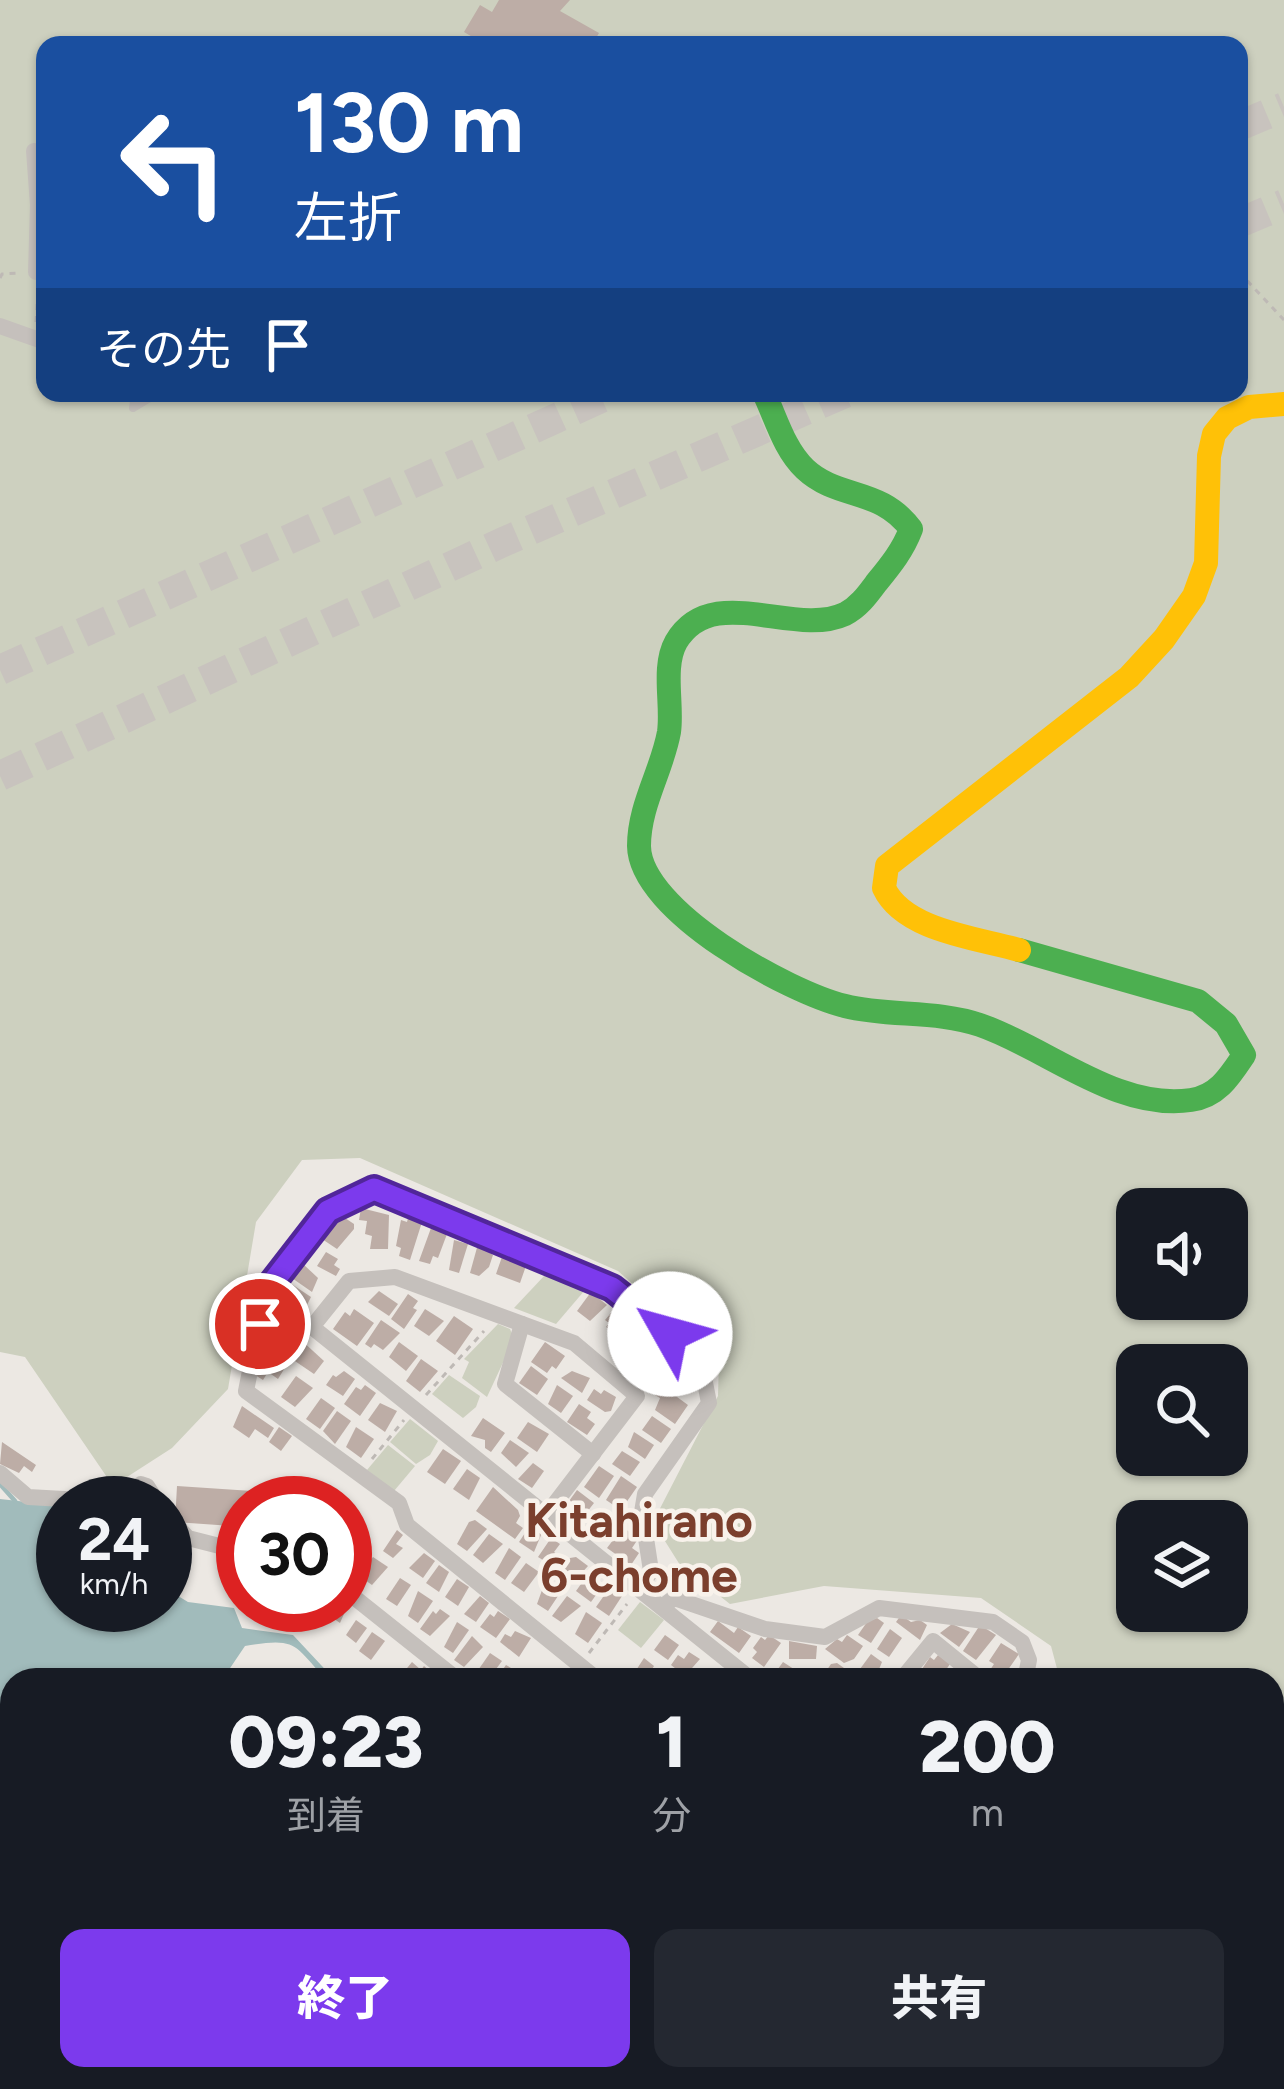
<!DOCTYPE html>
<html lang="ja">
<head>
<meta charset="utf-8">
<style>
  :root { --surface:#171b24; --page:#242831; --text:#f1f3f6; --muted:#9ea1a6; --accent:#7c3aed }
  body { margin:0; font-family:Figtree,"Noto Sans JP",sans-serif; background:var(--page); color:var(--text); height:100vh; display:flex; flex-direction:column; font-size:45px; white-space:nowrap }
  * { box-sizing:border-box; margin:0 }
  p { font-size:39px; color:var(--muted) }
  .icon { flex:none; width:66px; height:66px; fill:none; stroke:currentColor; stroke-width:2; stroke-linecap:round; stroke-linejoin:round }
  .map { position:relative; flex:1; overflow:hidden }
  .details { position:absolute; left:0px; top:1668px; width:1284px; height:423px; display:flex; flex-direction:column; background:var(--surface); border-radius:36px 36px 0 0; box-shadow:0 3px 9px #0004 }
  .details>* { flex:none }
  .guide { position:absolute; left:36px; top:36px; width:1212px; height:366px; border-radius:24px; box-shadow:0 3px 9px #0004; background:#1a4fa0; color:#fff; overflow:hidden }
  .fabs { position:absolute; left:1116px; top:1188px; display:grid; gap:24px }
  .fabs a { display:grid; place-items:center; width:132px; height:132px; border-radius:24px; background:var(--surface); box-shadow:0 3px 9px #0004; font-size:60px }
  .speed { position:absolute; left:36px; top:1476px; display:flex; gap:24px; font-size:60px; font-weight:700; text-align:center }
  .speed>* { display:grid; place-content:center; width:156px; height:156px; border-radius:50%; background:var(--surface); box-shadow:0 3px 9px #0004; line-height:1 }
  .speed small { font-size:30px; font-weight:400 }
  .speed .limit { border:18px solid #d22; background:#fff; color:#111 }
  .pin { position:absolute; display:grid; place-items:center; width:102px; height:102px; color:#fff; margin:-51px; border:6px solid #fff; border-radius:50%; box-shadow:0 3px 12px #0007 }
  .me { position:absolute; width:132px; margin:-66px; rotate:308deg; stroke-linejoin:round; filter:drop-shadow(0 0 9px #0008) }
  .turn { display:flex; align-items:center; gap:42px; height:252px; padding:0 60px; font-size:54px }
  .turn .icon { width:156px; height:156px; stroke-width:2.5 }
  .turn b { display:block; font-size:84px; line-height:102px }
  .then { display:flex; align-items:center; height:114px; padding:0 60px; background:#0003; gap:24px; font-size:45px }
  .eta { display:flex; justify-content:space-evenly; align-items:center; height:204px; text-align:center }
  .eta b { font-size:72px; font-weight:800; line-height:84px }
  .action { display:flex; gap:24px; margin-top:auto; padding:24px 60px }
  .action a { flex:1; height:138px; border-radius:24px; background:var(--accent); color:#fff; font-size:48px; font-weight:800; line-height:138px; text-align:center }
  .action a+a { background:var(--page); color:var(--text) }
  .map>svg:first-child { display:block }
</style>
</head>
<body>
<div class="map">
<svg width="1284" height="2089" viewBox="0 0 1284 2089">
  <rect width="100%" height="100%" fill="#ece8e3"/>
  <!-- green -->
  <g fill="#cdd0bf" fill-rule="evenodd">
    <path d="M0 0H1284V2089H880L886 2079H1272V1680H1060L1051 1646 981 1598 824 1586 730 1604 680 1565 653 1522 718 1396 719 1360 618 1271 360 1158 302 1160 256 1222 228 1389 172 1448 113 1486 25 1357 0 1352ZM45 45H1239V393H45ZM1137 1209H1227V1299H1137ZM1137 1365H1227V1455H1137ZM1137 1521H1227V1611H1137Z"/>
    <path d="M545 1275 585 1290 556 1324 514 1308Z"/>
    <path d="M498 1324 510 1329 514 1339 487 1397 462 1378 469 1362 464 1359Z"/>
    <path d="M449 1375 480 1396 476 1407 463 1418 432 1394Z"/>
    <path d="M410 1419 438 1441 430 1455 416 1464 390 1442Z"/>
    <path d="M388 1445 415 1466 394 1491 367 1470Z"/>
    <path d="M640 1602 664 1620 641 1648 618 1630Z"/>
    <path d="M0 1800 12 1801V2079H220L240 2089H0Z"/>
  </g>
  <!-- water -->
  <g fill="#a1bbbb">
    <path d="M0 1499 63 1506V1605H165V1588L188 1602 234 1608 242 1628 293 1635 335 1680H326C294 1644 297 1637 245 1646L222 1680H12V1766L0 1758Z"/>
    <path d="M283 2079H390L373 2089H294Z"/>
  </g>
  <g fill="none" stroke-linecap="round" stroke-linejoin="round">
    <!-- stream -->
    <path stroke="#a1bbbb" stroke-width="4.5" d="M0 1484 15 1501"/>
  </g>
  <!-- building -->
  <g fill="#bdada6">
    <path d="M499 0H570L560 11 599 33 592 45H546V41L544 45H486L464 32 480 5 492 12Z"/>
    <path d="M361 1208 389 1215 388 1249H370L372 1236 365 1234 367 1221 359 1220Z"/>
    <path d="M339 1214 354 1224V1229L337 1249 322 1239Z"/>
    <path d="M408 1218 422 1222 410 1260 399 1256 401 1248 396 1246 401 1220 407 1222Z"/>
    <path d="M431 1228 447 1234 438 1258 433 1256 430 1264 419 1261Z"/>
    <path d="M454 1240 468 1244 459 1273 449 1270Z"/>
    <path d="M478 1244 493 1255 489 1267 479 1276 470 1273Z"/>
    <path d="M326 1252 338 1259 334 1265 340 1269 336 1276 317 1266Z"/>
    <path d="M503 1254 527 1263 520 1283 496 1274Z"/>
    <path d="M302 1263 318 1278 312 1292 289 1276Z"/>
    <path d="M284 1279 311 1297 303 1313 298 1315 272 1297Z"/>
    <path d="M379 1291 398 1304 389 1316 368 1302Z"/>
    <path d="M591 1292 607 1305 590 1321 577 1311Z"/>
    <path d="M408 1294 418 1301 413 1308 417 1310 404 1329 391 1319Z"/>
    <path d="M616 1307 630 1316 617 1334 606 1327 609 1323 605 1320Z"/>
    <path d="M354 1309 374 1323 357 1346 333 1329 345 1312 350 1316Z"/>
    <path d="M425 1309 444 1321 429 1336 414 1326Z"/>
    <path d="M273 1312 292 1325 288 1330 284 1327 275 1339 278 1342 275 1345 268 1340Z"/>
    <path d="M454 1316 473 1329 455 1355 436 1341Z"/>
    <path d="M381 1320 400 1333 383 1350 374 1344 371 1348 365 1344Z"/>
    <path d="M636 1322 649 1331 638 1347 622 1340Z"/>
    <path d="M301 1340 324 1361 314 1374 289 1357Z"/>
    <path d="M657 1340 668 1348 651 1372 642 1366 644 1359Z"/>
    <path d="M399 1342 418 1356 406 1371 389 1357Z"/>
    <path d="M545 1342 565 1356 556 1369 552 1366 547 1373 531 1362Z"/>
    <path d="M265 1353 286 1366 278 1379 268 1372 263 1380 255 1375Z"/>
    <path d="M421 1359 438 1371 420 1392 406 1381Z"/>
    <path d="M678 1360 692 1370 680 1387 666 1377Z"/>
    <path d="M531 1366 548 1379 537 1395 519 1383Z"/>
    <path d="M344 1371 355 1379 343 1396 326 1385 333 1375 336 1377Z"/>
    <path d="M572 1371 590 1378 582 1393 561 1378Z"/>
    <path d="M296 1376 313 1388 295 1407 281 1397Z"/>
    <path d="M365 1385 376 1393 360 1416 344 1404 356 1387 361 1390Z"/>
    <path d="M557 1385 573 1396 561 1413 548 1404Z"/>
    <path d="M662 1386 688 1405 675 1424 655 1410 660 1398 655 1395Z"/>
    <path d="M594 1389 601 1394 604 1390 616 1397 611 1411 605 1412 587 1400Z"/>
    <path d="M321 1398 335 1408 320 1429 306 1419Z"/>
    <path d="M380 1403 397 1411 385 1432 368 1420Z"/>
    <path d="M579 1404 591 1412 587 1418 595 1424 587 1435 567 1422Z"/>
    <path d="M242 1406 274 1428 268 1438 255 1429 249 1438 233 1427Z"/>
    <path d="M337 1411 351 1421 335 1444 323 1431Z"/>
    <path d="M652 1416 671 1429 661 1443 642 1430Z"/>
    <path d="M483 1418 505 1433 491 1452 485 1448V1440L471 1436Z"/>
    <path d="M528 1422 549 1434 537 1452 517 1438Z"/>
    <path d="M279 1427 292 1436 281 1451 269 1442Z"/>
    <path d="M356 1427 374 1439 361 1458 346 1447Z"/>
    <path d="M634 1432 654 1445 645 1459 628 1447Z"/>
    <path d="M510 1440 529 1453 516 1467 501 1453Z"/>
    <path d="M2 1442 36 1465 32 1472 24 1466 19 1473 0 1464Z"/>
    <path d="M443 1449 461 1461 445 1484 427 1472Z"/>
    <path d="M622 1451 640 1462 630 1476 612 1464Z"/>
    <path d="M533 1463 544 1471 532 1488 518 1479Z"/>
    <path d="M599 1466 614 1476 599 1498 584 1487Z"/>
    <path d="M467 1469 480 1478 469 1500 453 1489Z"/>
    <path d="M621 1476 637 1487 621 1510 606 1500Z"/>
    <path d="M177 1486 300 1494 310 1503H243V1538L231 1537 232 1526 175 1522Z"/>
    <path d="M493 1487 518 1510 520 1516 516 1523 523 1528 515 1539 476 1511Z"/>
    <path d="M577 1490 594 1503 577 1525 564 1516 568 1510 564 1508Z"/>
    <path d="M601 1508 614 1517 599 1540 585 1531Z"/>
    <path d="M475 1520 487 1529 467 1551 457 1544 469 1522Z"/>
    <path d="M533 1521 544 1528 534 1552 519 1542Z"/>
    <path d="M623 1527 638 1539 632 1548 639 1553 631 1565 607 1548Z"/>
    <path d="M397 1530 403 1535 396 1544 403 1548 393 1558 383 1551Z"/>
    <path d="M489 1534 503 1544 483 1563 473 1555Z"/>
    <path d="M551 1538 560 1544 554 1552 561 1557 554 1567 538 1557Z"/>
    <path d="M509 1548 521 1557 505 1580 495 1573Z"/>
    <path d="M424 1553 435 1561 423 1578 409 1568Z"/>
    <path d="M373 1557 388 1567 372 1585 358 1575Z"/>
    <path d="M576 1557 588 1566 572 1584 558 1574 570 1558Z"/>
    <path d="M526 1563 539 1572 524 1592 511 1583Z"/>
    <path d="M439 1565 449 1572 439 1592 426 1583Z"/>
    <path d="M586 1577 601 1588 591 1602 576 1591Z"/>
    <path d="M400 1578 411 1585 397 1606 386 1599Z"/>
    <path d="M457 1579 469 1587 458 1606 445 1597Z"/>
    <path d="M546 1579 558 1587 555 1593 558 1596 548 1611 537 1604Z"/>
    <path d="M610 1587 622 1596 609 1616 596 1607Z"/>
    <path d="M418 1591 433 1601 418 1623 408 1616Z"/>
    <path d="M480 1596 489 1603 476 1622 464 1614Z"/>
    <path d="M567 1596 581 1606 561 1622 552 1616Z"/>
    <path d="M334 1605 347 1607 340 1623 327 1614Z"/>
    <path d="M440 1609 450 1616 430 1636 420 1629 433 1611 436 1614Z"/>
    <path d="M498 1611 510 1619 496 1638 480 1627 490 1614 494 1617Z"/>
    <path d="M586 1612 602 1623 588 1643 575 1634Z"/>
    <path d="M901 1615 911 1622 920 1620 927 1625 920 1640 896 1622Z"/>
    <path d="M877 1618 884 1623 871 1643 858 1635 867 1622Z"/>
    <path d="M356 1620 367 1628 356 1643 346 1635Z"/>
    <path d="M718 1621 734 1633 738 1627 751 1636 739 1653 710 1632Z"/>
    <path d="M457 1622 469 1630 453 1653 444 1647Z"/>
    <path d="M952 1624 970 1632 959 1647 940 1633Z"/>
    <path d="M980 1625 996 1635 976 1660 963 1651Z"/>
    <path d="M890 1629 902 1638 889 1657 877 1649Z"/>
    <path d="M515 1631 531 1638 519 1657 500 1642 505 1634 511 1637Z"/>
    <path d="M372 1632 385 1641 371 1660 359 1651Z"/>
    <path d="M665 1635 679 1645 668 1660 654 1650Z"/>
    <path d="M769 1635 781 1643 764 1667 752 1658 757 1652 753 1648 761 1637 765 1640Z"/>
    <path d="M847 1635 863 1646 854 1659 844 1663 825 1649 837 1639 842 1642Z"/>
    <path d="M472 1636 483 1647 464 1667 454 1660Z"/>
    <path d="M789 1641 817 1646 816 1659H789Z"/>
    <path d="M1001 1643 1019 1654 1005 1674 1000 1671 998 1675 990 1670 994 1664 989 1661Z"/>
    <path d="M689 1652 700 1659 685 1676 671 1665 678 1655 684 1659Z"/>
    <path d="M490 1653 502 1661 488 1680H480L474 1676Z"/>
    <path d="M871 1654 882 1662 875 1679 860 1669Z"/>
    <path d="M938 1655 950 1664 939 1680H933L922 1669 930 1657 934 1660Z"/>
    <path d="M644 1658 654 1666 651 1671 655 1673 650 1680H635L631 1678Z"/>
    <path d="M412 1662 421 1670 424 1666 433 1674 427 1680H410L403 1673Z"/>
    <path d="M783 1662 797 1671 791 1680H770Z"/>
    <path d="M837 1663 844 1668 839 1680H820L831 1664Z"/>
    <path d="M506 1665 523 1675 519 1680H495Z"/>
    <path d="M751 2079H777L781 2089H756Z"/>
  </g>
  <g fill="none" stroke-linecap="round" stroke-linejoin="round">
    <!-- highway-tunnel -->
    <g stroke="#c8c3be" stroke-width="30" stroke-dasharray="30 15" stroke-linecap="butt">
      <path d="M1239 126 1284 107"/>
      <path d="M1239 223 1284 204"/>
      <path d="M0 670 612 393"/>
      <path d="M0 776 501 543 845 393"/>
    </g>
    <!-- path -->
    <g stroke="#beb9b5" stroke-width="3" stroke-dasharray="6 6" stroke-linecap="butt">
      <path d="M1239 272 1284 320"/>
      <path d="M0 278 2 274 20 273"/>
      <path d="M36 322 38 290"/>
      <path d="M426 1395 484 1331"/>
      <path d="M372 1459 404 1420"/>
      <path d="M589 1653 627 1604"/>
    </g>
    <!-- lane -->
    <g stroke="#c5c0bc" stroke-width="8">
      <path d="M135 393 133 408 158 393"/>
      <path d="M322 393H332"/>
    </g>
    <!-- street -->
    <g stroke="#c5c0bc" stroke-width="16">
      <path d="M36 272 38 205 34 151 45 173"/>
      <path d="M0 326 45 342"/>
      <path d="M522 1324 505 1384 593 1454"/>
      <path d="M0 1473 28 1497 117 1502 126 1499 141 1484 147 1486 158 1503"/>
      <path d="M165 1514 188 1538 243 1552"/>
      <path d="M546 1515 637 1396 574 1343 395 1277 349 1281 312 1327 752 1680"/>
      <path d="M345 1590 458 1680"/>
      <path d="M662 1607 674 1598 765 1629 825 1637 879 1608 993 1622 1022 1642 1029 1660 1025 1680"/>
      <path d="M598 1680 407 1525 399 1503 246 1391 266 1291 329 1211 374 1189 612 1288 700 1357 709 1403 645 1494 642 1512 651 1571 639 1589"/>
      <path d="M901 1680 933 1641 981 1680"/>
      <path d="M0 1769 12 1776"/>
      <path d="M255 2079 268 2089"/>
      <path d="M560 2079 573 2089"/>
      <path d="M803 2079 806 2089"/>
      <path d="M457 2089 483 2079"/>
    </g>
    <!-- fast -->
    <path stroke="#4caf50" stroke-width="24" d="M764 393C776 418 784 449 805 469 838 500 880 487 911 529 903 550 891 565 877 582 868 594 859 607 845 614 793 638 712 581 676 642 662 667 673 705 669 732 662 771 639 805 639 846 640 911 788 992 845 1006 889 1017 937 1010 980 1025 1047 1048 1117 1111 1191 1100 1218 1096 1230 1076 1244 1055L1226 1024 1198 1001 1019 950"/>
    <!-- slow -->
    <path stroke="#ffc107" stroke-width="24" d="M1019 950C978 938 904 931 884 888L887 866 1129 677 1164 639 1194 596 1206 563 1209 456 1214 434 1227 418 1249 407 1284 404"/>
  </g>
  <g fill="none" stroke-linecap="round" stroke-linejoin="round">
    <!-- route casing -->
    <g stroke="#51269a" stroke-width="30">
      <path id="route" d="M260 1324 266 1291 328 1211 374 1189 612 1288 670 1334"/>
    </g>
    <!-- route -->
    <use href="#route" stroke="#7c3aed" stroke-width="21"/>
  </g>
  <g text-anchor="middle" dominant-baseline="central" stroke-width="9" stroke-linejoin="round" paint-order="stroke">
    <!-- neighbourhood labels -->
    <g font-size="48" font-weight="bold" fill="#7b3f2d" stroke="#f8f2eb">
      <text x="639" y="1520">Kitahirano<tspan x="639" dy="55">6-chome</tspan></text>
    </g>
  </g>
</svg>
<div class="fabs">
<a><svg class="icon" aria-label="sound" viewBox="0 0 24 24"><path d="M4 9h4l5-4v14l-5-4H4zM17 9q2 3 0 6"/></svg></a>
<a><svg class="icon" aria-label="search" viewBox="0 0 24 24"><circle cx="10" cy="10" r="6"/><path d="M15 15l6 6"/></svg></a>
<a><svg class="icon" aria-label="layers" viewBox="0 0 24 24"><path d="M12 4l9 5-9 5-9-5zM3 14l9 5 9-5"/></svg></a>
</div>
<div class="speed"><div>24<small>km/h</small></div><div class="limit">30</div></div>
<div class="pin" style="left:260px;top:1324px;background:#d93025"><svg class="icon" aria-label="arrive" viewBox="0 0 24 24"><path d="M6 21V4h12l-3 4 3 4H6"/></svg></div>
<svg class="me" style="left:670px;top:1334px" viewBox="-20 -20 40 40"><circle r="19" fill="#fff"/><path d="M0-13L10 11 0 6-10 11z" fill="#7c3aed"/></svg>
<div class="guide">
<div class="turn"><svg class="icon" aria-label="left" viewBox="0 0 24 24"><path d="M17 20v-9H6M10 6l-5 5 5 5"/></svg><div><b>130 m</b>左折</div></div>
<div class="then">その先<svg class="icon" aria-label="arrive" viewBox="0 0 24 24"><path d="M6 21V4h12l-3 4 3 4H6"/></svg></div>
</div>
<section class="details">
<div class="eta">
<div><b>09:23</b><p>到着</p></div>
<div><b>1</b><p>分</p></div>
<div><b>200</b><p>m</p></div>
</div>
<div class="action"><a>終了</a><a>共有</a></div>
</section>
</div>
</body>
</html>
